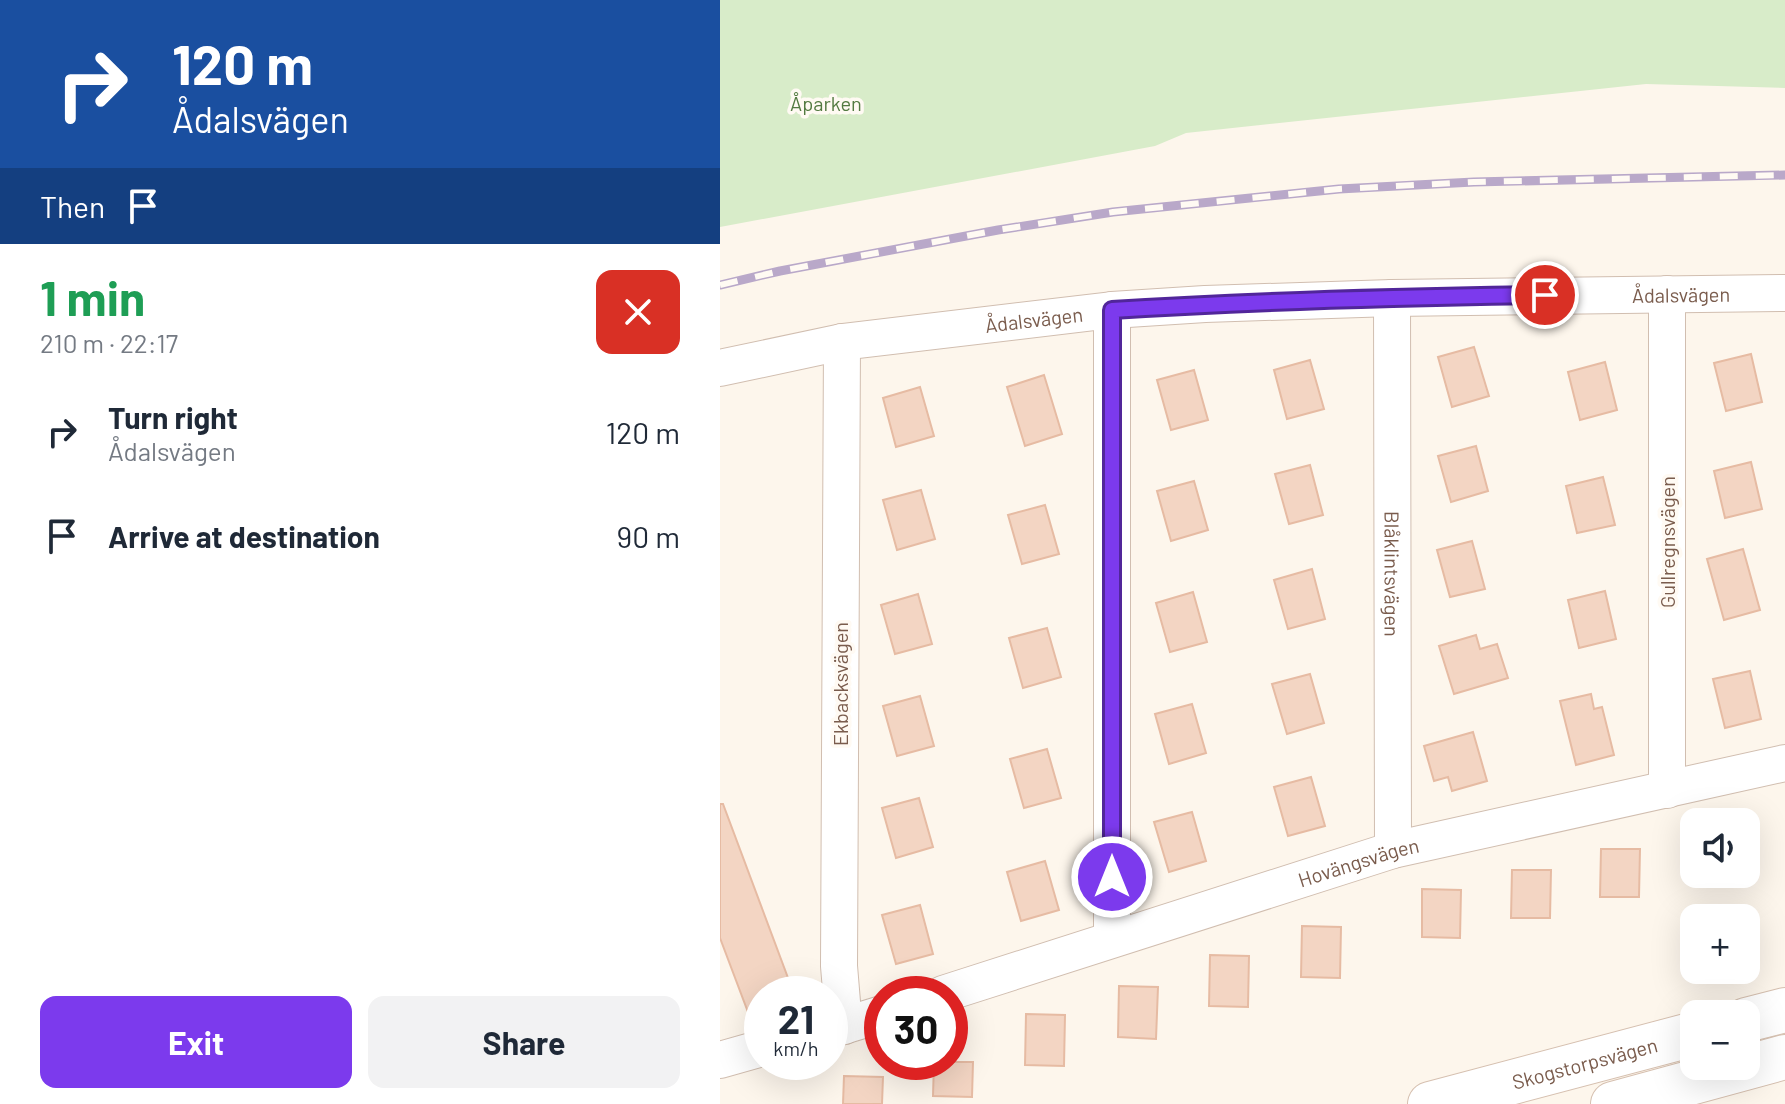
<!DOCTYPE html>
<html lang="en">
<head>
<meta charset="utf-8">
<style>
  :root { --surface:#fff; --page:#f2f2f3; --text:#1f2937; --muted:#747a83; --accent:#7c3aed }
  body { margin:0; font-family:Barlow,sans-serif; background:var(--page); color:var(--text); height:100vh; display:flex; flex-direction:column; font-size:30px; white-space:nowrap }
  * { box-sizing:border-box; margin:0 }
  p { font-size:26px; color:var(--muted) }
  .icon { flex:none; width:44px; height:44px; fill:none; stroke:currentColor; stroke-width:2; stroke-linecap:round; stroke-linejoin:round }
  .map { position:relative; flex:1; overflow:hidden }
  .panel { display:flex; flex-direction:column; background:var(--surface); width:720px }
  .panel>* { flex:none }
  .top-card { background:#1a4fa0; color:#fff; overflow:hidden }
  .controls { position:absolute; left:960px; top:808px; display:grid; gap:16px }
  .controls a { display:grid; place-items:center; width:80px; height:80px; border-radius:16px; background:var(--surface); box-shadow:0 8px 32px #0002; font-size:40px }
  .speed { position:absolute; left:24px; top:976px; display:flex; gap:16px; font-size:40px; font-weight:700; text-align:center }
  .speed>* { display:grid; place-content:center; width:104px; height:104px; border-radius:50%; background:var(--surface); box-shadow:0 8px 32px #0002; line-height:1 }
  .speed small { font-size:20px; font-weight:400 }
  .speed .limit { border:12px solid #d22; background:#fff; color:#111 }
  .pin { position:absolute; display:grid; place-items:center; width:68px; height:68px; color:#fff; margin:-34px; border:4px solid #fff; border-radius:50%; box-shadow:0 2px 8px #0007 }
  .me { position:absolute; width:88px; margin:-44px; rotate:0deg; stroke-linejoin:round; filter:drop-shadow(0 0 6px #0008) }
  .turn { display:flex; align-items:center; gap:28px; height:168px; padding:0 40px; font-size:36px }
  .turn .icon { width:104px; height:104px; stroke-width:2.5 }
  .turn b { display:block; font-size:56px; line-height:68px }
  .then { display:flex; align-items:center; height:76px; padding:0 40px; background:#0003; gap:16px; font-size:30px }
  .round { display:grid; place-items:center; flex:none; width:84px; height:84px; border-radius:16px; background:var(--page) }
  .headline { display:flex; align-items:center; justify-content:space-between; height:136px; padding:0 40px }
  h1 { font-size:48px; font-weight:700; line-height:60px; color:#1e9e55 }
  .cta { display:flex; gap:16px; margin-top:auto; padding:16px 40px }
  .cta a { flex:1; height:92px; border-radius:16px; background:var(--accent); color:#fff; font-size:32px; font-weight:700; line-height:92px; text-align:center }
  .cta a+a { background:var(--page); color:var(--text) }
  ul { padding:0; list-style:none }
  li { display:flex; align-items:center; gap:24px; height:104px; padding:0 40px }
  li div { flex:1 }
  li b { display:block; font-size:30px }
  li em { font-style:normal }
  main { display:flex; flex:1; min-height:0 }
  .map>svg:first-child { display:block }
</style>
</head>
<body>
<main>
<section class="panel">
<div class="top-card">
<div class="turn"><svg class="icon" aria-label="right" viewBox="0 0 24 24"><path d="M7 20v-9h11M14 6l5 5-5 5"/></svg><div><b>120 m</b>Ådalsvägen</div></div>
<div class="then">Then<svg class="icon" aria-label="arrive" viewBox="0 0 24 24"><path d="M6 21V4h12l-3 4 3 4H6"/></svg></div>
</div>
<div class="headline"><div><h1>1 min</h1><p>210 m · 22:17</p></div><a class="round" style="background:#d93025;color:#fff"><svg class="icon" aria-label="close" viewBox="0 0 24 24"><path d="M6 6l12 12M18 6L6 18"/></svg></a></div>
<ul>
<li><svg class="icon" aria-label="right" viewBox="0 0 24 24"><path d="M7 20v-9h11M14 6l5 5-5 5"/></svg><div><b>Turn right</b><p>Ådalsvägen</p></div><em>120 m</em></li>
<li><svg class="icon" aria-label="arrive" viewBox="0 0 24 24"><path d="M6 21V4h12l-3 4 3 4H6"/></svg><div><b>Arrive at destination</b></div><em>90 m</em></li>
</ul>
<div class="cta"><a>Exit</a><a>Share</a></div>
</section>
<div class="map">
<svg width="1065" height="1104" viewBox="0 0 1065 1104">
  <rect width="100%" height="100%" fill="#fdf6ec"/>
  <!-- park -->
  <path fill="#d8ecc9" d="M0 0H1065V88L926 84 466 133 435 146 0 227Z"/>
  <!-- building -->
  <g fill="#f3d5c3" stroke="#e6bba3" stroke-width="2">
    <path d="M754 347 769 396 732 407 718 357Z"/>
    <path d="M1031 354 1042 402 1006 411 994 363Z"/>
    <path d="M590 360 604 409 567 419 554 370Z"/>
    <path d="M885 362 897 410 860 420 848 372Z"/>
    <path d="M474 370 488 420 451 430 437 380Z"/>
    <path d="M324 375 342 434 305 446 287 387Z"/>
    <path d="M200 387 214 436 176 447 163 398Z"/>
    <path d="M756 446 768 491 731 502 718 456Z"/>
    <path d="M1031 462 1042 509 1005 518 994 471Z"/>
    <path d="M590 465 603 515 569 524 555 474Z"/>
    <path d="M883 477 895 525 857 533 846 486Z"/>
    <path d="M474 481 488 530 451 541 437 491Z"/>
    <path d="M201 490 215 539 177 550 163 500Z"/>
    <path d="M325 505 339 554 302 564 288 515Z"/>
    <path d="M752 541 765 589 730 597 717 550Z"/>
    <path d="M1023 549 1040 610 1004 620 987 559Z"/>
    <path d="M592 569 605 619 568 629 554 580Z"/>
    <path d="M885 591 896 639 859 648 848 600Z"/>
    <path d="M473 592 487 642 450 652 436 603Z"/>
    <path d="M198 594 212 644 175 654 161 605Z"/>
    <path d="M327 628 341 677 303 688 289 638Z"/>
    <path d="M756 635 760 649 777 644 788 678 734 694 719 646Z"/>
    <path d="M1030 671 1041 719 1005 728 993 679Z"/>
    <path d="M590 674 604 723 567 734 552 684Z"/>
    <path d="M871 694 874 709 882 707 894 755 856 765 840 701Z"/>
    <path d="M200 696 214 746 177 756 163 706Z"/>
    <path d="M472 704 486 753 449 764 435 714Z"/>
    <path d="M753 732 767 781 732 791 728 777 714 781 704 746Z"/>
    <path d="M327 749 341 798 304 808 290 759Z"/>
    <path d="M591 777 605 826 568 836 554 787Z"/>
    <path d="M199 798 213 847 176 858 162 808Z"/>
    <path d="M0 804H3L74 994H42V1028H34L0 938Z"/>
    <path d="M472 812 486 861 449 872 434 822Z"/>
    <path d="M881 849H920L919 897H880Z"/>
    <path d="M325 861 339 910 301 921 287 872Z"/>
    <path d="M792 870H831L830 918H791Z"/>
    <path d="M702 889 741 890 740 938 702 937Z"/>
    <path d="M200 905 213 954 176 964 162 915Z"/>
    <path d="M582 926 621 927 620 978 581 977Z"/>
    <path d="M490 955 529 956 528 1007 489 1006Z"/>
    <path d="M399 986 438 987 436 1039 398 1037Z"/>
    <path d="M306 1014 345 1015 344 1066 305 1065Z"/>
    <path d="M214 1062H253L252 1097 213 1096Z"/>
    <path d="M124 1076 163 1077 162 1104H123Z"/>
  </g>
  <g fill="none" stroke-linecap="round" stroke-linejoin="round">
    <!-- street casing -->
    <g stroke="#d1beb0" stroke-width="38">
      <g id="street">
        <path id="s1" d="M672 298 673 850"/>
        <path d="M392 310V939"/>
        <path d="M122 342 119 966 124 1026"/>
        <path id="s2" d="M0 368 122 342 392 310 485 304 672 298 1065 293"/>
        <path d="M947 790V294"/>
        <path id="s3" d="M223 994 673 850 1065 763"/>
        <path d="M110 1030 162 1014"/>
        <path d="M0 1060 42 1048"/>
      </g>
    </g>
    <!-- secondary casing -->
    <g stroke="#d6c0b0" stroke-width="46">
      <g id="secondary">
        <path d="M1026 1020 1065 1010"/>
        <path id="s4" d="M710 1104 974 1034"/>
        <path d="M893 1104 1065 1057"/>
      </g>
    </g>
    <!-- street -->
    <use href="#street" stroke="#fff" stroke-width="36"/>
    <!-- secondary -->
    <use href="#secondary" stroke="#fff" stroke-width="44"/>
    <!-- rail casing -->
    <g stroke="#b9a8c9" stroke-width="9">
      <path id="rail" d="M0 285 60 271 278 230 393 212 619 189 754 182 1065 175"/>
    </g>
    <!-- rail -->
    <use href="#rail" stroke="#fffaf3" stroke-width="6" stroke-dasharray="18" stroke-linecap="butt"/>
  </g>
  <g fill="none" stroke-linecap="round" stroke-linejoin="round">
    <!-- route casing -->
    <g stroke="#51269a" stroke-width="20">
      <path id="route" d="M392 877V310C536 301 680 297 825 295"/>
    </g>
    <!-- route -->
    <use href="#route" stroke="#7c3aed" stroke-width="14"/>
  </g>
  <g text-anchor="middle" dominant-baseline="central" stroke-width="7" stroke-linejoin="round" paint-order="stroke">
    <!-- park labels -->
    <g font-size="20" fill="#537a41" stroke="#fffaf3">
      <text x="106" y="103">Åparken</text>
    </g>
    <!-- street labels -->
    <g font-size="20" fill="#7a5c4d" stroke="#fffaf3">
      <text stroke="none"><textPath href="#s2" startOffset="966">Ådalsvägen</textPath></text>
      <text stroke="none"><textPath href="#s2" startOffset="318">Ådalsvägen</textPath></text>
      <text transform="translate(947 542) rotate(-90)">Gullregnsvägen</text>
      <text stroke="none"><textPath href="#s1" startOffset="276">Blåklintsvägen</textPath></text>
      <text transform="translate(120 684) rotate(-90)">Ekbacksvägen</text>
      <text stroke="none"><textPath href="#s3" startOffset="436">Hovängsvägen</textPath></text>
      <text stroke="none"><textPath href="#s4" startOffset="160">Skogstorpsvägen</textPath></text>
    </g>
  </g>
</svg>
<div class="controls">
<a><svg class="icon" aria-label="sound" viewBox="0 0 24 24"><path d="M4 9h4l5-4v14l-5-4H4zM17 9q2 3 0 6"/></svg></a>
<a>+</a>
<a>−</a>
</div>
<div class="speed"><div>21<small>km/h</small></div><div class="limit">30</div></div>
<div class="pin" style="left:825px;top:295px;background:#d93025"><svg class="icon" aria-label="arrive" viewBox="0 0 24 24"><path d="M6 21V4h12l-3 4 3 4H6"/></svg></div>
<svg class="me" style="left:392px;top:877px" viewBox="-20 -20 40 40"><circle r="17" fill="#7c3aed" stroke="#fff" stroke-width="3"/><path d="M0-11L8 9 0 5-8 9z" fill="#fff"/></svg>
</div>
</main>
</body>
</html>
